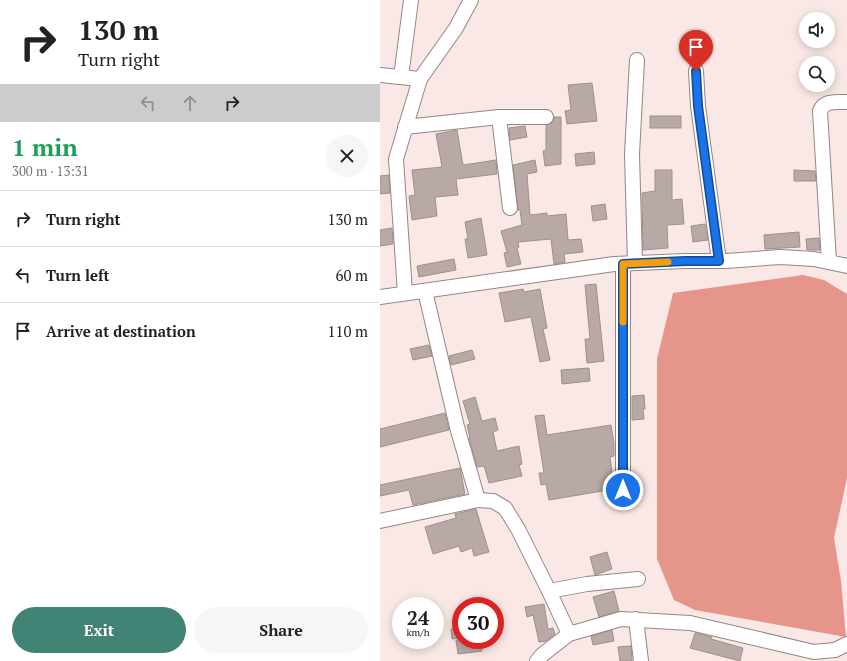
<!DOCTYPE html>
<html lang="en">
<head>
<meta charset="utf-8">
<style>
  :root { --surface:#fff; --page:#f6f6f6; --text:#222; --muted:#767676; --line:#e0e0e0; --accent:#418375 }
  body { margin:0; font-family:"PT Serif",serif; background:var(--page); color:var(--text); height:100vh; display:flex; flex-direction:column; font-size:15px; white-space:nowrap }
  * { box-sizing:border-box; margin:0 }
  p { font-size:13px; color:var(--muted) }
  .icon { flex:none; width:22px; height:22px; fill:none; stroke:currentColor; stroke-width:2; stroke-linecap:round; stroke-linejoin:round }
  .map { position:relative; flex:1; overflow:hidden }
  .panel { display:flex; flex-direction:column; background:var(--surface); width:380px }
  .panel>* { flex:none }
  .banner { background:#fff; color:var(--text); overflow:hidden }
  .buttons { position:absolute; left:419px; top:12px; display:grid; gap:8px }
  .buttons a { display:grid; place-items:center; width:36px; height:36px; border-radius:50%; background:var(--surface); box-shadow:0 2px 10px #0003; font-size:20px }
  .speed { position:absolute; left:12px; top:597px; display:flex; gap:8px; font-size:20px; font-weight:700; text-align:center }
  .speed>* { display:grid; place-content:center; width:52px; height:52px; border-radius:50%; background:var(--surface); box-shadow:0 2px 10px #0003; line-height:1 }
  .speed small { font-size:10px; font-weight:400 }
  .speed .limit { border:6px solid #d22; background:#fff; color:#111 }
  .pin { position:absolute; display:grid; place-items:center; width:34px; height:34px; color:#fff; margin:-41px -17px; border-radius:50% 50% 50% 0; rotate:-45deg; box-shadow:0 0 4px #0007 }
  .pin .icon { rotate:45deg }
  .me { position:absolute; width:44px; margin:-22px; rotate:0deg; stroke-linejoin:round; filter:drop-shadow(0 0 3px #0008) }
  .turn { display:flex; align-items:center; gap:14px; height:84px; padding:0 12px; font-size:18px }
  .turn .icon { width:52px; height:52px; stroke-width:2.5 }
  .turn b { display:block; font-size:28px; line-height:34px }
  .lanes { display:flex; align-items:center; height:38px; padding:0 12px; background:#0003; justify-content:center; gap:20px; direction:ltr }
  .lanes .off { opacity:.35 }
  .round { display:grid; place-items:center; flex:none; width:42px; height:42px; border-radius:21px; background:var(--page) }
  .headline { display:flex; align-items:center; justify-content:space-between; height:68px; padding:0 12px }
  h1 { font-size:24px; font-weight:700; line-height:30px; color:#1e9e55 }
  .action { display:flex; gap:8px; margin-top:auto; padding:8px 12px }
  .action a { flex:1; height:46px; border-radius:24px; background:var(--accent); color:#fff; font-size:16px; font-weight:700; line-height:46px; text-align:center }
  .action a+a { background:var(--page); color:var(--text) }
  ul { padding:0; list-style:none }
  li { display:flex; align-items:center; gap:12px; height:56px; padding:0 12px; border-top:1px solid var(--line) }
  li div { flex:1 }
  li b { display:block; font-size:15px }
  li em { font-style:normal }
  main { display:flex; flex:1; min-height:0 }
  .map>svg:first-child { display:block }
</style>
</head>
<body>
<main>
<section class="panel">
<div class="banner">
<div class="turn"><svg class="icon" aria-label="right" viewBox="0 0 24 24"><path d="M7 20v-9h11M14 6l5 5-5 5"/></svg><div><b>130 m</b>Turn right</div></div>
<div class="lanes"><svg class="icon off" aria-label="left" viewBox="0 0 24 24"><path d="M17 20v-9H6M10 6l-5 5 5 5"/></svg><svg class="icon off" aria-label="ahead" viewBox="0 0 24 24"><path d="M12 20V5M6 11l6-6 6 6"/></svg><svg class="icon" aria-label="right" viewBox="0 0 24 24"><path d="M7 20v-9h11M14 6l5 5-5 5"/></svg></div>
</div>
<div class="headline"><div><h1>1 min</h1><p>300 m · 13:31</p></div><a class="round"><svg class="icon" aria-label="close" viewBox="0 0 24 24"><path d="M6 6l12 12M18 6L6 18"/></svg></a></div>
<ul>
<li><svg class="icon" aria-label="right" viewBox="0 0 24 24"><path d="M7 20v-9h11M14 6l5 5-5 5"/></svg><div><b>Turn right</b></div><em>130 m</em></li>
<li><svg class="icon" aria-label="left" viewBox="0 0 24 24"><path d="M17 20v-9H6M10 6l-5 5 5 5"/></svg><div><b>Turn left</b></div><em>60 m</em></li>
<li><svg class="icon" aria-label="arrive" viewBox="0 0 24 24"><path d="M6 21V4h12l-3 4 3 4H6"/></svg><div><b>Arrive at destination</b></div><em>110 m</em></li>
</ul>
<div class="action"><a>Exit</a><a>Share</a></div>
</section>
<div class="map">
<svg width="467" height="661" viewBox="0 0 467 661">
  <rect width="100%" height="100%" fill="#f9e8e5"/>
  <!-- water -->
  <path fill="#e5958a" d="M423 275 444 280 467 294V478L454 538 461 581 466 637 315 610 294 600 277 559V359L293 293Z"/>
  <!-- building -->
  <g fill="#b9a9a6" stroke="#9f908d">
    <path d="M212 83 217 121 187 124 185 111 191 110 188 85Z"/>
    <rect x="270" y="116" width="31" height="12"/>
    <path d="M174 117H181V164L165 166 163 151 166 150V125L173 122Z"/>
    <path d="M145 126 147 137 130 140 129 128Z"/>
    <path d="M77 130 83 165 116 160 117 174 76 179 78 195 55 197 57 216 32 220 29 196 35 195 32 170 62 167 56 134Z"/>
    <path d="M214 152 215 164 196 166 195 154Z"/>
    <path d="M155 160 157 172 147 174 150 215 167 213V216L186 214 188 240 201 239 203 252 184 254 185 262 174 264 171 239 138 242 139 247 137 248 141 264 127 267 124 253 127 252 121 231 142 225 140 210H138L133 165Z"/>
    <path d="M275 170H292V200L302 199 304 224 287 225 288 248 263 250 262 193 275 191Z"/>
    <path d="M414 170 435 171 436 181H414Z"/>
    <path d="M9 175 10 193 0 194V176Z"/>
    <path d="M225 204 227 219 213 221 211 206Z"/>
    <path d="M101 218 107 255 88 258 85 239H88L85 222Z"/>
    <path d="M325 224 328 240 313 242 311 226Z"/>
    <path d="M12 228 13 244 0 246V230Z"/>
    <path d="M419 232 420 247 385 249 384 235Z"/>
    <path d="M439 238 440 250H427L426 239Z"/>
    <path d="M74 259 76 270 39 277 37 266Z"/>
    <path d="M216 284 224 361 207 363 205 339H210L205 285Z"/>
    <path d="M143 289 144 292 160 289 167 328 163 329 170 360 160 362 151 317 125 322 119 293Z"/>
    <path d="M49 345 52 356 33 360 30 349Z"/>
    <path d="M92 350 95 359 71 365 69 356Z"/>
    <path d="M209 368 210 381 182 384 181 370Z"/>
    <path d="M264 395 265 409H263L264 419 252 420V396Z"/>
    <path d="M95 397 102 421 115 418 118 430 113 432 117 451 139 446 142 464 139 465 142 476 109 483 104 466 97 467 89 438H90L87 425 90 424 83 401Z"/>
    <path d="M65 413 69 430 0 447V429Z"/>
    <path d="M164 415 167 435 231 425 234 443V456L230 457 234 489 169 500 166 484 161 485 159 473H164L155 416Z"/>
    <path d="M80 468 85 494 33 505 29 490 0 496V485Z"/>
    <path d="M96 509 109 552 94 556 92 548 81 552 79 546 53 554 45 527 76 518 75 514Z"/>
    <path d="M227 552 232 569 215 575 210 557Z"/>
    <path d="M234 591 239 611 219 617 213 597Z"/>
    <path d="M164 604 168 629 173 628 175 634 166 641 159 642 153 615 147 617 145 607Z"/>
    <path d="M81 628V638L72 639 71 629Z"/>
    <path d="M232 630 234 641 213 645 211 636Z"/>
    <path d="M315 633 332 637 331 639 363 648 360 661 310 648Z"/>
    <path d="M76 640H100L102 651 78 654Z"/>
    <path d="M251 646 252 661H240L238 647Z"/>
  </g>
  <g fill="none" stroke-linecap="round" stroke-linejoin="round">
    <!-- minor casing -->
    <g stroke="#958684" stroke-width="16">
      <g id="minor">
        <path d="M316 71 318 106 339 261"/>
        <path d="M0 75 40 79 16 159 25 293"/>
        <path d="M21 77 31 0"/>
        <path d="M40 79 76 28 91 0"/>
        <path d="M119 117 130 208"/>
        <path d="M25 127 119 117H166"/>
        <path d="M449 262 440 111C444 100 457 102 467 102"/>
        <path d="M255 263 252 154 257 60"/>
        <path d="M243 264V490"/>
        <path d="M45 291 77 427 98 500"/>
        <path d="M0 297 234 264 305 261H346L400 257 434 259 467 266"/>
        <path d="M0 521 98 500 113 501 125 508 138 529 169 591 189 634"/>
        <path d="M169 591 207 584 258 579"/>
        <path d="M256 619 261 661"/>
        <path d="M157 661 162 655 189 634 241 619 310 623 434 652 455 650 467 644"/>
      </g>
    </g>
    <!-- minor -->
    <use href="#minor" stroke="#fff" stroke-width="14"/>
  </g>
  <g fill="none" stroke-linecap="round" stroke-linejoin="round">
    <!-- route casing -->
    <g stroke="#114b97" stroke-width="10">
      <path id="route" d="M243 490V264L305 261H339L318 106 316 71"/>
    </g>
    <!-- route -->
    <use href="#route" stroke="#1a73e8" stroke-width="7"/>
    <!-- slow -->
    <path stroke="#f59e0b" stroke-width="7" d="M243 322V264L288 262"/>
  </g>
</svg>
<div class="buttons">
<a><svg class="icon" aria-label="sound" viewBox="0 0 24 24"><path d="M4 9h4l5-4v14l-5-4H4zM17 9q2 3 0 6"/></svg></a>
<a><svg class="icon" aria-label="search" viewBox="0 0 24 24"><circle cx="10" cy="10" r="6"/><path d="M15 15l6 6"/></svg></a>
</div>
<div class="speed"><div>24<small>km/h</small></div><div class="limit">30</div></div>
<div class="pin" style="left:316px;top:71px;background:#d93025"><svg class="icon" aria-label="arrive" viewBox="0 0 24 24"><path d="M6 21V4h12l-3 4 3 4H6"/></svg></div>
<svg class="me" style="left:243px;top:490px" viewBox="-20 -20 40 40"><circle r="17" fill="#1a73e8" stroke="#fff" stroke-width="3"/><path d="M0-11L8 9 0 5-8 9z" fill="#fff"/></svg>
</div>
</main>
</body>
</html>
